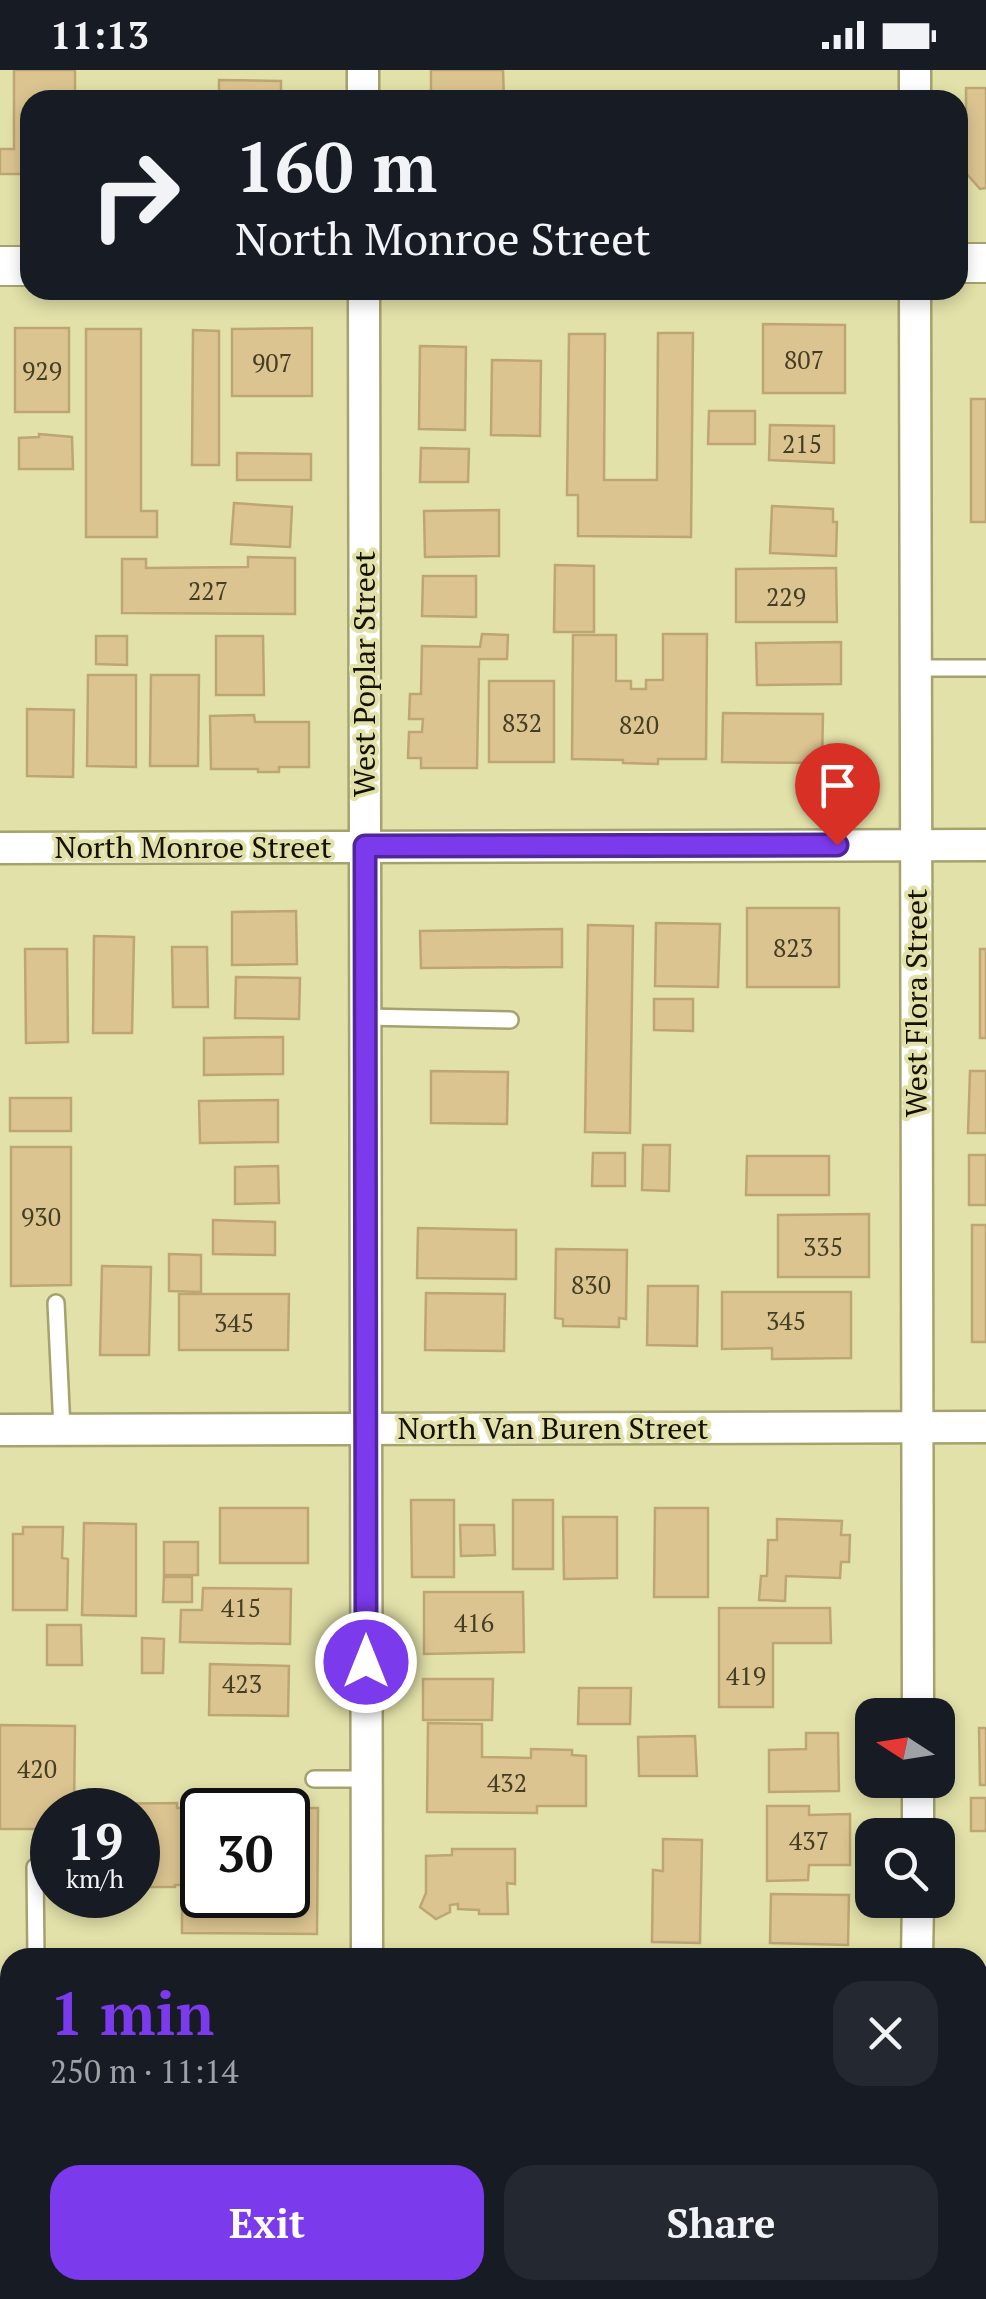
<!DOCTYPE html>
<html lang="en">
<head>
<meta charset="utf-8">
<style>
  :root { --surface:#171b24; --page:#242831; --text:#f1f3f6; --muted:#9ea1a6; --accent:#7c3aed }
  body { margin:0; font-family:"PT Serif",serif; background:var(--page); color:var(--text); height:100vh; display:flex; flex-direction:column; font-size:38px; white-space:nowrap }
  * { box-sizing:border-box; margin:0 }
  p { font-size:32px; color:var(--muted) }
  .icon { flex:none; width:55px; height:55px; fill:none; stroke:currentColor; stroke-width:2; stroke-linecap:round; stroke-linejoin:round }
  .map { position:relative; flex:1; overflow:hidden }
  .sheet { position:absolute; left:0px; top:1878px; width:988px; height:352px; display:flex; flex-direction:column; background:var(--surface); border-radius:30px 30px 0 0; box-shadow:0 5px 15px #0003 }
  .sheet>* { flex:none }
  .banner { position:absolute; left:20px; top:20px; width:948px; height:210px; border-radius:30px; box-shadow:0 5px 15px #0003; background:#171b24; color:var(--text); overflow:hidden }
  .needle { width:65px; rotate:282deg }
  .buttons { position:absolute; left:855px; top:1628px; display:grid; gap:20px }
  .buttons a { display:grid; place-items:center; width:100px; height:100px; border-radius:20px; background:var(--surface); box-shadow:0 5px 15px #0003; font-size:50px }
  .speed { position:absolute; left:30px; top:1718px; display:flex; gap:20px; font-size:50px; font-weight:700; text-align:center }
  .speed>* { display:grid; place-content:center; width:130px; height:130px; border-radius:50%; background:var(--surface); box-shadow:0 5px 15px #0003; line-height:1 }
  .speed small { font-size:25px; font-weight:400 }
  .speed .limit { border:5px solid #111; border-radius:15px; background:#fff; color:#111 }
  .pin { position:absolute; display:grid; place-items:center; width:85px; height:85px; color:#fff; margin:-102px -42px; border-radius:50% 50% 50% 0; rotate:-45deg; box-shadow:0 0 10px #0007 }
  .pin .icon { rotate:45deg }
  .me { position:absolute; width:110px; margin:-55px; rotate:0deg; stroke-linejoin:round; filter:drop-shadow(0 0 8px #0008) }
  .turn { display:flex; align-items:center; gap:35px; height:210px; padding:0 50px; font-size:45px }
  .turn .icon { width:130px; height:130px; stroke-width:2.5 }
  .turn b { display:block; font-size:70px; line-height:85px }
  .round { display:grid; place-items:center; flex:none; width:105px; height:105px; border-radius:30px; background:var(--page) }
  .summary { display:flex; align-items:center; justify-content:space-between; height:170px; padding:0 50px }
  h1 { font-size:60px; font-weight:600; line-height:75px; color:var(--accent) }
  .cta { display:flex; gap:20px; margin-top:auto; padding:20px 50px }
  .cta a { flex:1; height:115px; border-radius:30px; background:var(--accent); color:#fff; font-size:40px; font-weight:600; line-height:115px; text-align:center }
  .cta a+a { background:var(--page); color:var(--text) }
  .status { display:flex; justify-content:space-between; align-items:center; height:70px; padding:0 50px; background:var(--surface); direction:ltr }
  .status svg { height:28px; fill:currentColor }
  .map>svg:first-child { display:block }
</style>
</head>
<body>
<div class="status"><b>11:13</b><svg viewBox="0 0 49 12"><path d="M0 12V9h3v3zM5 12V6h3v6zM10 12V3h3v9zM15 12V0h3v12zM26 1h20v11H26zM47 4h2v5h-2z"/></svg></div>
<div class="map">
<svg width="986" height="2229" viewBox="0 0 986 2229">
  <rect width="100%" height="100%" fill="#e2e1a9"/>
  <!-- building -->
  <g fill="#dbc490" stroke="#bda673" stroke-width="2.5" fill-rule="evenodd">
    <path d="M14 0H75V30H30V104H0V79H14Z"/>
    <path d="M431 0H503L504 30H431Z"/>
    <path d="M219 10 281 11V30H219Z"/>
    <path d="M966 18H986V118L980 119 966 103Z"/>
    <path d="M856 25V30H726V26Z"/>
    <path d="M763 254 845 255V323H763Z"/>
    <rect x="15" y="258" width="54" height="84"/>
    <path d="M312 258V326H232V259Z"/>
    <path d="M86 259H141V441H157V467H86Z"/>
    <path d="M193 260 219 261V395H192Z"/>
    <path d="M658 263H693L691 467 578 466V425H567L569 264H605L604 410H657Z"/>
    <path d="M420 276 466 277 465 360 419 359Z"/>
    <path d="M492 290 541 291 540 366 491 365Z"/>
    <rect x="971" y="329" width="15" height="123"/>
    <path d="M709 341H755V374H708Z"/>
    <path d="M770 355 834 356V393L769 390Z"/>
    <path d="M39 364 72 367 73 399H19V368L39 367Z"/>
    <path d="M421 378 469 379 468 412H420Z"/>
    <path d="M237 383 311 384V410H237Z"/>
    <path d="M234 433 292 437 290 477 231 474Z"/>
    <path d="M772 436 833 439V452H837L836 486 770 483Z"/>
    <path d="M499 440V486L425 487 424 441Z"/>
    <path d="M248 487 295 488V544L122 543V489H146V498L248 497Z"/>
    <path d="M555 495 594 496V562H554Z"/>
    <path d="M836 498 837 552H736V499Z"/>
    <path d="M423 506H476V547L422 546Z"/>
    <path d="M482 564 508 565 507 589H479L477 698H421V688H408L409 662H422L423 649H409L410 624H421L422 576 480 577Z"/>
    <path d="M663 564H707L706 689H658V694L623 693V690L572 689 573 565H616V611H631V619H646V610H663Z"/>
    <path d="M96 566H127V595L96 594Z"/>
    <path d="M216 566H263L264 625H216Z"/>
    <path d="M841 572V614L757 615 756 573Z"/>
    <path d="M88 605H136V697L87 696Z"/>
    <path d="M151 605H199L198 696H150Z"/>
    <rect x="489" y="611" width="65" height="81"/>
    <path d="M27 639 74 640 73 707 27 706Z"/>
    <path d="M723 643 823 644 822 693 722 692Z"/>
    <path d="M254 645 255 652H309V697H279V702H258V699H211L210 646Z"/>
    <rect x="747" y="838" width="92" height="79"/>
    <path d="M296 841 297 894 232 895V842Z"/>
    <path d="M656 853 720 854 718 917 655 916Z"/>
    <path d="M588 855 633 856 630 1063 585 1062Z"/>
    <path d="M562 859V897L421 898 420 861Z"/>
    <path d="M94 866 134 867 132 963H93Z"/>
    <path d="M172 877H207L208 937H173Z"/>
    <path d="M25 879H67L68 972 26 973Z"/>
    <rect x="980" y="879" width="6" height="89"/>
    <path d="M236 907 300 908 299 949 235 948Z"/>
    <path d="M654 929H693V961L654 960Z"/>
    <path d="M283 967V1004L204 1005V968Z"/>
    <path d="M431 1001 508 1002 507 1054 431 1053Z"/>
    <path d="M970 1001H986V1063H968Z"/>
    <rect x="10" y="1028" width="61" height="33"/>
    <path d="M278 1030V1072L200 1073 199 1031Z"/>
    <path d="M643 1075H670L669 1121 642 1120Z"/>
    <path d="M11 1077H71V1215L11 1216Z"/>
    <path d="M593 1083H625V1116H592Z"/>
    <rect x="969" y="1085" width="17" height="50"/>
    <path d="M747 1086H829V1125H746Z"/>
    <path d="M278 1096 279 1133 235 1134V1097Z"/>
    <path d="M869 1144V1207H778V1145Z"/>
    <path d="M213 1150 275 1152V1185L213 1184Z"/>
    <rect x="972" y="1155" width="14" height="117"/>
    <path d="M418 1158 516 1160V1209L417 1208Z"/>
    <path d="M556 1179 627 1180 626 1249 619 1248V1257L563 1256V1249L555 1248Z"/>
    <path d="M169 1184 201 1185V1222L169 1221Z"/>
    <path d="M102 1196 151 1197 149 1285H100Z"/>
    <path d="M648 1216H698L697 1276 647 1275Z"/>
    <path d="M722 1222H851V1288L772 1289V1278L722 1279Z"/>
    <path d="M426 1223 505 1224 504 1281 425 1280Z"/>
    <path d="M179 1224H289L288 1280H179Z"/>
    <path d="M411 1430H454V1507H412Z"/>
    <rect x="513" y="1430" width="40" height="69"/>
    <rect x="220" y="1438" width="88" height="55"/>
    <path d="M655 1438H708V1527H654Z"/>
    <path d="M563 1447H617V1508L564 1509Z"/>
    <path d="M777 1449 842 1451 841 1465H850L849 1492H841L840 1508 786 1506 785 1531 759 1530 761 1506H767L768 1470H777Z"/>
    <path d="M84 1453 136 1454V1546L82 1545Z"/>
    <path d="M460 1455H494L495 1485 461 1486Z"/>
    <path d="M23 1457H63L62 1488 68 1489 67 1540H13V1464H23Z"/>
    <rect x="164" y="1472" width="34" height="33"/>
    <path d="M164 1507H192V1532H163Z"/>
    <path d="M203 1518 291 1519 290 1574 180 1572 181 1540H202Z"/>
    <path d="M424 1522H523L524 1582 424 1584Z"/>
    <path d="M719 1538H830L831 1573H773V1637H719Z"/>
    <path d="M47 1555H81L82 1595H47Z"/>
    <path d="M142 1568 164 1569 163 1603H142Z"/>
    <path d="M210 1594 289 1596 288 1646 209 1645Z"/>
    <path d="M423 1609H493L492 1650H423Z"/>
    <path d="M579 1618H631L630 1654H578Z"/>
    <path d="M428 1653 482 1654V1687L531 1688V1679L572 1680V1685L586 1686V1736H537V1743L427 1742Z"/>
    <path d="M0 1655 75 1656 74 1740H52V1759H0Z"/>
    <path d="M979 1658H986V1715H980Z"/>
    <path d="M806 1663H838L839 1721 769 1722V1680L806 1679Z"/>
    <path d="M695 1666 697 1706H639L638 1667Z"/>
    <rect x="971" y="1728" width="15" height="33"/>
    <path d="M177 1733V1738H318L317 1864 182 1863V1815H175V1817H138V1740H91V1734ZM202 1740H288V1825H202Z"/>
    <path d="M767 1736H809V1745L850 1744V1795H809L808 1810 767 1811Z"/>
    <path d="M663 1769 702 1770 700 1873 652 1872 653 1800 663 1801Z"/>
    <path d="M452 1779H515V1814L507 1813 508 1844H479V1840L458 1839V1834L450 1835V1842L436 1849 420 1837 426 1823V1786L452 1785Z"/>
    <path d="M771 1824 849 1825 848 1875 770 1873Z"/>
    <rect x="978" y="2003" width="8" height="121"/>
    <path d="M979 2179H986V2220L979 2219Z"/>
    <rect x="221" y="2220" width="68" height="9"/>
    <rect x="432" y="2220" width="94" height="4"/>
    <path d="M672 2220H710L709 2229H671Z"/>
    <rect x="759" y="2220" width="76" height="9"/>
  </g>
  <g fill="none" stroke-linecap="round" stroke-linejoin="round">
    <!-- service casing -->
    <g stroke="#a4a26d" stroke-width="20">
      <g id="service">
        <path d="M916 598H986"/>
        <path d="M365 947 510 950"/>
        <path d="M56 1233 62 1359"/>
        <path d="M314 1709H367"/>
        <path d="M35 1797 36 1888"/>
        <path d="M2 1942 6 2229"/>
        <path d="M104 2220V2229"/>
      </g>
    </g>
    <!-- minor casing -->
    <g stroke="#a4a26d" stroke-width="35">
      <g id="minor">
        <path d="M363 0V30"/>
        <path d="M915 0V30"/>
        <path d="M364 220 367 1888"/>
        <path d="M915 220 918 1645"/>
        <path d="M0 778 986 775"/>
        <path d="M0 1360 986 1357"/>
        <path d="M918 1765V1710"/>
        <path d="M917 1888 918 1830"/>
        <path d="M978 1939H986"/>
        <path d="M0 1942H10"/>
        <path d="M918 2220V2229"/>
        <path d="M367 2229V2220"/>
      </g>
    </g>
    <!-- tertiary casing -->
    <g stroke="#a4a26d" stroke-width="42">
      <g id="tertiary">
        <path d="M958 193H986"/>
        <path d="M0 196H30"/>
      </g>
    </g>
    <!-- service -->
    <use href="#service" stroke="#fff" stroke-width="15"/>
    <!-- minor -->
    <use href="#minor" stroke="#fff" stroke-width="30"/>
    <!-- tertiary -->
    <use href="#tertiary" stroke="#fff" stroke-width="38"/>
  </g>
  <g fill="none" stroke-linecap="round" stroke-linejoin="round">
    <!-- route casing -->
    <g stroke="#51269a" stroke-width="25">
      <path id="route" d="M366 1592 365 776 837 775"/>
    </g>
    <!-- route -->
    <use href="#route" stroke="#7c3aed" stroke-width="18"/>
  </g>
  <g text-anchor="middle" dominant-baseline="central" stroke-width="8" stroke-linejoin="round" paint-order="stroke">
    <!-- number labels -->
    <g font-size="25" fill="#443e24">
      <text x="804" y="289">807</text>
      <text x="272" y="292">907</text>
      <text x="42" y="300">929</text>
      <text x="802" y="373">215</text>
      <text x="208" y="520">227</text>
      <text x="786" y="526">229</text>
      <text x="522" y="652">832</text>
      <text x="639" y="654">820</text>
      <text x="793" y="877">823</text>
      <text x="41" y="1146">930</text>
      <text x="823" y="1176">335</text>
      <text x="591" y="1214">830</text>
      <text x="786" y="1250">345</text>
      <text x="234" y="1252">345</text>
      <text x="241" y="1537">415</text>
      <text x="474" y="1552">416</text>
      <text x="746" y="1605">419</text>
      <text x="242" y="1613">423</text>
      <text x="37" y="1698">420</text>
      <text x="507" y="1712">432</text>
      <text x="809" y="1770">437</text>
    </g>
    <!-- street labels -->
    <g font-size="30" fill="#121100" stroke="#e2e1a9">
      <text transform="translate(364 604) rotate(-90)">West Poplar Street</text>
      <text x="193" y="777">North Monroe Street</text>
      <text transform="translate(916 933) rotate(-90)">West Flora Street</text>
      <text x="553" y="1358">North Van Buren Street</text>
    </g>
  </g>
</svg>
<div class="buttons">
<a><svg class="needle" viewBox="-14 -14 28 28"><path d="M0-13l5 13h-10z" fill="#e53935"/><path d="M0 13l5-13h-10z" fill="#9ea1a6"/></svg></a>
<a><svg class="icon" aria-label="search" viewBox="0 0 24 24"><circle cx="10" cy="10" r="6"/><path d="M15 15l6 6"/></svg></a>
</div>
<div class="speed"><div>19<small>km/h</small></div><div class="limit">30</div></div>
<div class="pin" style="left:837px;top:775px;background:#d93025"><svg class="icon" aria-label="arrive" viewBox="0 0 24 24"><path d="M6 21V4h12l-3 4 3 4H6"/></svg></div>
<svg class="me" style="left:366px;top:1592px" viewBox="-20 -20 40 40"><circle r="17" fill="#7c3aed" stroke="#fff" stroke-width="3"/><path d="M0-11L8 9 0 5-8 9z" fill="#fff"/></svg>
<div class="banner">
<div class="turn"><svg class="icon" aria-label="right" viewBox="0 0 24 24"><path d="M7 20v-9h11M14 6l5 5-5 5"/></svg><div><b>160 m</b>North Monroe Street</div></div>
</div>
<section class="sheet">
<div class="summary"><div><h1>1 min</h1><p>250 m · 11:14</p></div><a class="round"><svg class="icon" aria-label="close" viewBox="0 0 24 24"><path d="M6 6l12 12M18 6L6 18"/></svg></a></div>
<div class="cta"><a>Exit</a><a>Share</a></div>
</section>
</div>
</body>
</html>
